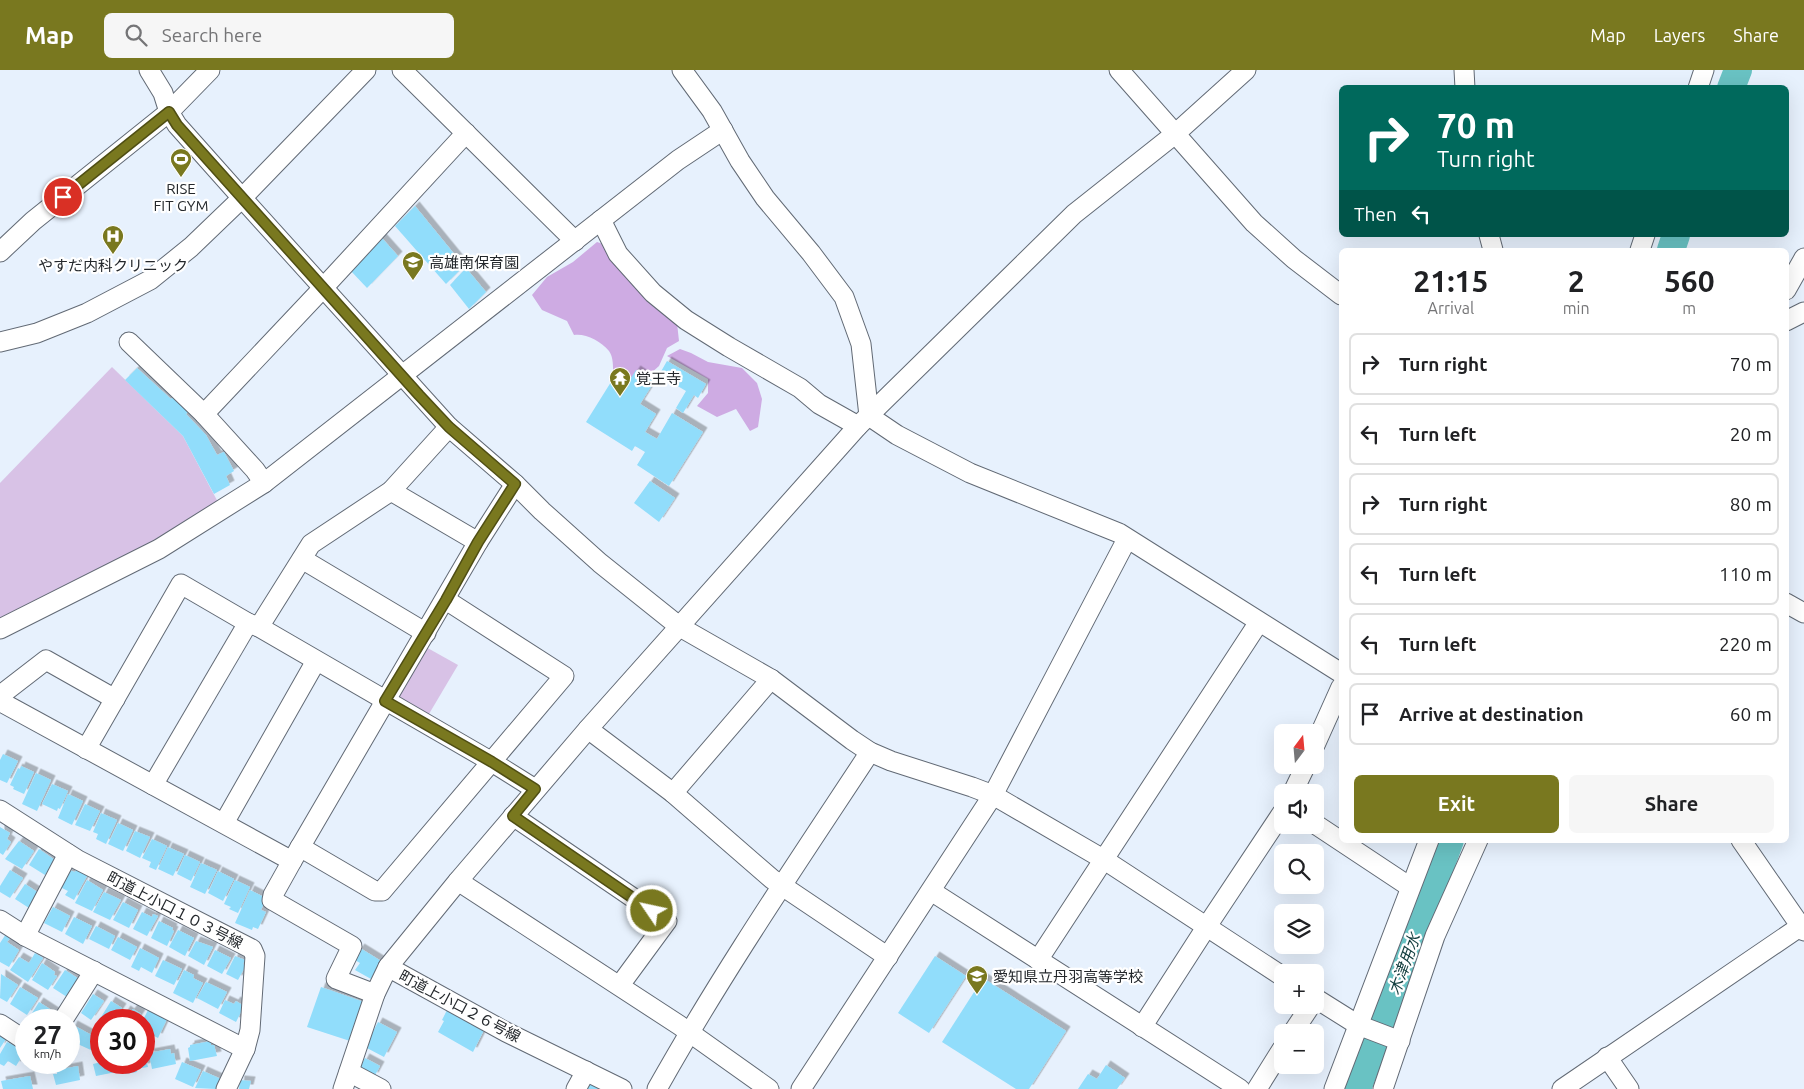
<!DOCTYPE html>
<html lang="en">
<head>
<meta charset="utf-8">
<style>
  :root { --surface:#fff; --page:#f6f6f6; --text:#202124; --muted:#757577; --line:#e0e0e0; --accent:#79781f }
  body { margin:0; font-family:Ubuntu,"Noto Sans JP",sans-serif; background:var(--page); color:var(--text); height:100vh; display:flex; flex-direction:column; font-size:19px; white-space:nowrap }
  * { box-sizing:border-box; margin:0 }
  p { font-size:16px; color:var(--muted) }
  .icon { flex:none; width:28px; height:28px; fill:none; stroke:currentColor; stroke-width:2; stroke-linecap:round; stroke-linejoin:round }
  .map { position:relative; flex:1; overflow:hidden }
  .drawer { position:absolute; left:1339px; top:178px; width:450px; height:595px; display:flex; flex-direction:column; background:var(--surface); border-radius:8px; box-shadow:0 5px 20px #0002 }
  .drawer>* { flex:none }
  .guide { position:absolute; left:1339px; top:15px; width:450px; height:152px; border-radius:8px; box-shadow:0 5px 20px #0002; background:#00695c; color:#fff; overflow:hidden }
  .needle { width:32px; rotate:16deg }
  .buttons { position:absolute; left:1274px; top:654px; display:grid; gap:10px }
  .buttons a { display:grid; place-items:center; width:50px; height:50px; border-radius:8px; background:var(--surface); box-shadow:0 5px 20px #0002; font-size:25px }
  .speed { position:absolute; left:15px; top:939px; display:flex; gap:10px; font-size:25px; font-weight:700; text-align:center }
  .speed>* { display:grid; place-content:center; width:65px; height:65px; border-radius:50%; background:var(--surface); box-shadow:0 5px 20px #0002; line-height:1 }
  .speed small { font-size:12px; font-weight:400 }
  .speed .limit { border:8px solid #d22; background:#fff; color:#111 }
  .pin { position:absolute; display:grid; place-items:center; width:42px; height:42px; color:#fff; margin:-21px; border:2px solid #fff; border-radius:50%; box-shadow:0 1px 5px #0007 }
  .me { position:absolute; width:55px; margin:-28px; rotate:304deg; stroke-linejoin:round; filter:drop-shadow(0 0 4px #0008) }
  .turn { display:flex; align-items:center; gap:18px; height:105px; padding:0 15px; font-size:22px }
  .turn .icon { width:65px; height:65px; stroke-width:2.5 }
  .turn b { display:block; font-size:35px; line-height:42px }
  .then { display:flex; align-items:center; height:48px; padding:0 15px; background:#0003; gap:10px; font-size:19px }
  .eta { display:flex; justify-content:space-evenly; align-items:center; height:85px; text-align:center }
  .eta b { font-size:30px; font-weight:700; line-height:35px }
  .button { display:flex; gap:10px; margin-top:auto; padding:10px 15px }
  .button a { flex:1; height:58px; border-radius:8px; background:var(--accent); color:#fff; font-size:20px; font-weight:700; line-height:58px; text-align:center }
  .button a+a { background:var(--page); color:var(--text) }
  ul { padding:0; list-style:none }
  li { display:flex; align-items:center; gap:15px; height:62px; margin:0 10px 8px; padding:0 5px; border:2px solid var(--line); border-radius:8px }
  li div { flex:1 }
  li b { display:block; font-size:19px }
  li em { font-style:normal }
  header { display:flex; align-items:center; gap:30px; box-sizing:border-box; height:70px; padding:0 25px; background:var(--accent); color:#fff }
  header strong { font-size:24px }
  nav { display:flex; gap:28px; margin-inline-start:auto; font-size:18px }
  .search { width:350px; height:45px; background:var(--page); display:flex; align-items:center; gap:12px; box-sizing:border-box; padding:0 18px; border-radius:8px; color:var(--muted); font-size:19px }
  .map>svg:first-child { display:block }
</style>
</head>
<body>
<header>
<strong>Map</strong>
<div class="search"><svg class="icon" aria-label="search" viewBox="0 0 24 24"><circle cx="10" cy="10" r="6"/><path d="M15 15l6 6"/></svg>Search here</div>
<nav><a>Map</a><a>Layers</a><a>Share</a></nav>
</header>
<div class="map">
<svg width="1804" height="1019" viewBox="0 0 1804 1019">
  <defs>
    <filter id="shadow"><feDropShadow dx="4.5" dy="-4.5" stdDeviation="0" flood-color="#0004"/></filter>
  </defs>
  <rect width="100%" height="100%" fill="#e7f1fd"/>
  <!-- green -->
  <g fill="#d8c2e6">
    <path d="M112 297 183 366 220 436 0 554V413Z"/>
    <path d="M424 576 458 595 426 649 396 625Z"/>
  </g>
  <!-- forest -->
  <g fill="#ceabe3">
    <path d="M597 172 603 174 607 184 618 195 628 210 677 253 679 271 667 278 659 296 650 304 626 311 613 308C613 299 614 288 609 281 601 271 585 263 574 265L567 251 542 240 532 225 547 207 573 192Z"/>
    <path d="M680 279 691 283 708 292 742 298 757 313 762 329 758 357 750 361 736 339 717 347 697 336 708 323V309L667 286Z"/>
  </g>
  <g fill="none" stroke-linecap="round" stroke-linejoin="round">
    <!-- river -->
    <g stroke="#69c2c3" stroke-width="28">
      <path d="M1731 18 1738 0"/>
      <path d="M1671 180 1676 165"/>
      <path d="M1357 1019 1450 770"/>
    </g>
  </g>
  <!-- building -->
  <g fill="#91ddfb" filter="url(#shadow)">
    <path d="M415 136 464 196 446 214 395 156Z"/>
    <path d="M381 167 398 186 367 218 349 199Z"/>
    <path d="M466 198 486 222 469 239 450 215Z"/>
    <path d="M667 291 706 314 698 328 694 325 683 343 676 338 686 321 659 305Z"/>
    <path d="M137 298 171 329 174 326 189 341 186 344 206 365 217 385 224 382 234 401 226 406 230 415 214 424 183 366 125 310Z"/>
    <path d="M636 300 654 312 640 334 656 344 645 362 657 369 672 343 703 362 669 416 637 395 645 382 635 376 632 381 586 352 611 312 623 320Z"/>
    <path d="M650 411 675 428 659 452 634 433Z"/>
    <path d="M3 684 18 691 7 713 0 710V690Z"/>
    <path d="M21 696 34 702 24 724 13 719 14 717 10 715 18 698 20 699Z"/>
    <path d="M36 703 51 710 37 741 22 734Z"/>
    <path d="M52 714 68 721 60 739 58 738 57 741 42 734Z"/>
    <path d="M68 724 83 731 72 755 58 748Z"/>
    <path d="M85 734 100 741 90 761 75 755Z"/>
    <path d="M101 743 117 750 106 774 96 769 98 764 93 762Z"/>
    <path d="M118 753 133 760 123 781 108 774Z"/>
    <path d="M0 757 10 763 7 769 11 772 3 785 0 783Z"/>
    <path d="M135 761 150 767 140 788 126 781Z"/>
    <path d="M152 769 167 776 156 800 149 797 151 792 142 788Z"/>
    <path d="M19 771 34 781 22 799 5 789Z"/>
    <path d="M168 777 184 784 173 806 158 799Z"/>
    <path d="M39 779 55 790 45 805 29 795Z"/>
    <path d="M185 785 200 792 191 811 177 804Z"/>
    <path d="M201 793 217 800 205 824 190 817Z"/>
    <path d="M77 798 88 804 74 830 65 825 68 821 60 817 69 800 75 802Z"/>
    <path d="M10 800 23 808 10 828 0 822V816Z"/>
    <path d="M218 801 234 809 223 831 208 823Z"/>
    <path d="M87 810 103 820 92 841 75 833Z"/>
    <path d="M235 810 250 817 238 843 229 839 231 837 224 834Z"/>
    <path d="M25 814 39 823 29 838 15 829Z"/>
    <path d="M250 820 266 828 261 840 266 842 258 859 253 857 252 860 235 853Z"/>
    <path d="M104 822 121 830 110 850 93 842Z"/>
    <path d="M123 832 138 840 129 858 113 850Z"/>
    <path d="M53 837 70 846 62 862 44 853Z"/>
    <path d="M142 842 152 847 153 844 158 846 147 866 133 859Z"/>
    <path d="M74 847 92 856 83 874 65 864Z"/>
    <path d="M159 851 173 858 172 860 174 861 167 876 151 868Z"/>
    <path d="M96 856 115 866 109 879 89 869Z"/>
    <path d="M178 860 194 868 185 886 169 877Z"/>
    <path d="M6 864 11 867 7 872 19 880 9 897 0 892V873Z"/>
    <path d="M118 867 137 877 130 890 111 880Z"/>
    <path d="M196 871 213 877 204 895 188 886Z"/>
    <path d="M140 878 159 888 152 903 141 897 139 901 131 897Z"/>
    <path d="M360 878 381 891 371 909 355 900 360 893 353 889Z"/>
    <path d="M215 880 231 888 222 904 207 896Z"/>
    <path d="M35 883 43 888 28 912 10 900 19 887 29 893Z"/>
    <path d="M235 886 245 890 243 894 246 895 238 910 226 904Z"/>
    <path d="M935 886 966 906 929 963 898 943Z"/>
    <path d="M163 890 182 899 174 915 155 906Z"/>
    <path d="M42 893 55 902 54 905 57 906 48 920 32 910Z"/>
    <path d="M65 900 79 909 67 927 53 918Z"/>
    <path d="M184 900 194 905 193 908 203 913 193 933 173 923Z"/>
    <path d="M1 904 18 915 7 932 0 928Z"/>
    <path d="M983 908 1066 961 1029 1019H1016L942 972Z"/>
    <path d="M206 912 227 922 218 939 197 928Z"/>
    <path d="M20 917 38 928 27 945 10 934Z"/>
    <path d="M321 917 364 932 350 971 307 957Z"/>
    <path d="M93 924 104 931 91 950 81 943Z"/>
    <path d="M225 930 234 934 236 931 244 936 236 952 219 943Z"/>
    <path d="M111 931 122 938 114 950H101V954L98 952Z"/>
    <path d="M39 932 56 943 51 950H33L29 948Z"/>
    <path d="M448 938 485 958 473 982 438 962 444 951 442 950Z"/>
    <path d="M133 939 141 944 137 950H120L126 940 130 943Z"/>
    <path d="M148 940 167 949 158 968 144 961 143 950Z"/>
    <path d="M378 952 397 962 384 987 365 977Z"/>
    <path d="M73 955 99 969 93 981 69 970V964Z"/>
    <path d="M0 965 6 969 0 978Z"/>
    <path d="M211 971V975H214L217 986 190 991 188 978 190 977V975Z"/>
    <path d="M7 972 15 976 16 974 26 980 16 996 8 991 4 996 0 994V984Z"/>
    <path d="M170 979 171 984 174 983 176 994 152 999 149 983Z"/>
    <path d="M144 981 148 997 136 999 137 1002 125 1004 123 992H144Z"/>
    <path d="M365 988 380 996 374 1007 359 999Z"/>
    <path d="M101 992H119L121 1001 96 1006 93 994Z"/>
    <path d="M182 992 201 1000 193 1017 175 1009Z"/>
    <path d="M1106 995 1125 1008 1117 1019H1078L1088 1004 1097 1009Z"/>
    <path d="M78 996 80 1010 56 1015 53 1004H57V1000Z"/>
    <path d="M203 1001 221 1009 217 1019 195 1018Z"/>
    <path d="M30 1006 33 1019H3L1 1011Z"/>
    <path d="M240 1010 251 1011 249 1019H239Z"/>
    <path d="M589 1010 606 1019H585Z"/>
  </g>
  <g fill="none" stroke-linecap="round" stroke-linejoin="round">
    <!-- minor casing -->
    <g stroke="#626a75" stroke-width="21">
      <g id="minor">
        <path d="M149 0 163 23 169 42 177 55 242 128 449 357 515 414 542 441 600 493 680 557 771 609 852 670 870 682 891 691 972 717 993 725 1103 789 1282 906"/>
        <path d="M402 0 575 171"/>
        <path d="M682 0 712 41 740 91 765 128 811 183 844 227 861 274 869 346 897 365 970 403 1119 463 1341 603"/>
        <path d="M1119 0 1254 153 1294 189 1341 225"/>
        <path d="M1464 0 1465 18"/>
        <path d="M1698 18 1704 0"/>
        <path d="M601 150 618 184 653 223 686 250 729 277 800 318 819 334 858 356"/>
        <path d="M1489 165 1493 180"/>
        <path d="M1640 180 1645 165"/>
        <path d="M0 182 33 151 169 42 210 0"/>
        <path d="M1786 220 1804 188"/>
        <path d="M1786 251 1804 242"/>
        <path d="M0 272 37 263 87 243 150 210 191 177 242 128 366 0"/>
        <path d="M129 272 204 344 255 400 264 413"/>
        <path d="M204 344 323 218 466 63"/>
        <path d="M391 421 478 472"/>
        <path d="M302 489 426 563"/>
        <path d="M1786 533 1804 543"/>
        <path d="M259 557 311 474 391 421 449 357"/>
        <path d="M0 559 159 479 264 413 678 90 723 60"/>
        <path d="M115 629 46 590 2 624 3 633 292 791 478 472 515 414"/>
        <path d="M588 659 673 723 772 809 888 887"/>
        <path d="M1315 675 1341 617"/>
        <path d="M86 679 181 514 248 553 259 557 492 692 535 719"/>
        <path d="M153 715 248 553"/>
        <path d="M1293 722 1306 695"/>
        <path d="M673 723 771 609"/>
        <path d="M0 740 78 790 252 879 255 886 250 960 245 979 226 1019"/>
        <path d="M513 746 667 851 620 915"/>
        <path d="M224 753 316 591"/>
        <path d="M1315 754 1410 817"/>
        <path d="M1741 770 1804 861"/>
        <path d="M300 777 375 821H382L564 606 446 530"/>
        <path d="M292 791 273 825 272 830 352 876 336 909 375 924"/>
        <path d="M458 811 679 955 769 1019"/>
        <path d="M931 821 1240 1019"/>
        <path d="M0 850 25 866 245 979"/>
        <path d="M25 866 68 784"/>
        <path d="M1038 890 1259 552"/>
        <path d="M388 897 458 811 588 659 858 356 1074 144 1175 64 1246 0"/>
        <path d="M1315 928 1358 955 1400 971"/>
        <path d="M63 950 94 901"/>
        <path d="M0 954 26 971"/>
        <path d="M1142 957 1207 856 1282 743"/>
        <path d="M1293 962 1311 935"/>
        <path d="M1607 987 1629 1019"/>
        <path d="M349 1002 381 1019"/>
        <path d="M343 1019 375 924 388 897 506 962 622 1019"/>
        <path d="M576 1019 586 1001"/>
        <path d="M657 1019C722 903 797 793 870 682"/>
        <path d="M801 1019 993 725 1127 469"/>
        <path d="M1257 1019 1282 979"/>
        <path d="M1334 1019 1429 770"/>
        <path d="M1383 1019 1435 866 1478 770"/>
        <path d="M1562 1019 1804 854"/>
      </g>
    </g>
    <!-- minor -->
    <use href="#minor" stroke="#fff" stroke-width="19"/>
  </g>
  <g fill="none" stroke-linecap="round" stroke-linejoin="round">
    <!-- route casing -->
    <g stroke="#4f4e14" stroke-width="12">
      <path id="route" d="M63 127 169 42 177 55 419 325 449 357 515 414 478 472 446 530 385 631 492 692 535 719 513 746 652 841"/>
    </g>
    <!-- route -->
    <use href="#route" stroke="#79781f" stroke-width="9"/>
  </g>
  <!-- icons -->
  <defs>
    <g id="stadium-pin" transform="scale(1.125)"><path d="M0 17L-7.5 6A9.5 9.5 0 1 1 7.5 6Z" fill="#79781f" stroke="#fff"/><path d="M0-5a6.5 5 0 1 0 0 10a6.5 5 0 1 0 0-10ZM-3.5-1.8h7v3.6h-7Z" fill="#fff"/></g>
    <g id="hospital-pin" transform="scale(1.125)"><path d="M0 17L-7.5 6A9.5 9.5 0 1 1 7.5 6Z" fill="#79781f" stroke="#fff"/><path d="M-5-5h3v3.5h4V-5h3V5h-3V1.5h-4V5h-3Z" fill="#fff"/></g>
    <g id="school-pin" transform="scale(1.125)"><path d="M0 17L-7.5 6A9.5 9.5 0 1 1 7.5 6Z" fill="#79781f" stroke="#fff"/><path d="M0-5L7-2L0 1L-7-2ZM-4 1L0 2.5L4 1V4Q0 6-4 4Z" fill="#fff"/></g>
    <g id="temple-pin" transform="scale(1.125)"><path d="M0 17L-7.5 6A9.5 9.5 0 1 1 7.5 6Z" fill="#79781f" stroke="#fff"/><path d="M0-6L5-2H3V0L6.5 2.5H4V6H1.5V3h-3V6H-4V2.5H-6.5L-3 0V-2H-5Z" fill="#fff"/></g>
  </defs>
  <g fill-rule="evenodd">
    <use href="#stadium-pin" x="181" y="89"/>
    <use href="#hospital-pin" x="113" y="166"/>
    <use href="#school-pin" x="413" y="192"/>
    <use href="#temple-pin" x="620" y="308"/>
    <use href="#school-pin" x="977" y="906"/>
  </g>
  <g text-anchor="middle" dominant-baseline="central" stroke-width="4.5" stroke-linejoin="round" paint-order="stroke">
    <!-- poi labels -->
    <g font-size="15" fill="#24282c" stroke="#fff" text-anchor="start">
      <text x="181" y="118" text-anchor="middle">RISE<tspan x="181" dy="17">FIT GYM</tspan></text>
      <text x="429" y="192">高雄南保育園</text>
      <text x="113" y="195" text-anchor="middle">やすだ内科クリニック</text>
      <text x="636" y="308">覚王寺</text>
      <text x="993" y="906">愛知県立丹羽高等学校</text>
    </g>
    <!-- street labels -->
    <g font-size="15" fill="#24282c" stroke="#fff">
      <text transform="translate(175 840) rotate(27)">町道上小口１０３号線</text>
      <text transform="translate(460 936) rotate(28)">町道上小口２６号線</text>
    </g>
    <!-- water labels -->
    <g font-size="16" font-style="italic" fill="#113c3d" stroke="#fff">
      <text transform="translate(1404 894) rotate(-70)">木津用水</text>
    </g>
  </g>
</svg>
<div class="buttons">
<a><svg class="needle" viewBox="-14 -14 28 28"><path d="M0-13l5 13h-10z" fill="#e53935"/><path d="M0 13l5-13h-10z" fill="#757577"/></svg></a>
<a><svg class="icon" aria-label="sound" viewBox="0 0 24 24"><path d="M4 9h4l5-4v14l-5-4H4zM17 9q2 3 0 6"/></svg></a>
<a><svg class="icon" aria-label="search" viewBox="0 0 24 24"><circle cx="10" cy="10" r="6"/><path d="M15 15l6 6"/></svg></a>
<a><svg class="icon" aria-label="layers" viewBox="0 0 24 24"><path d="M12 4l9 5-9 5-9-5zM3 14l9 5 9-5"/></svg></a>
<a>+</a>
<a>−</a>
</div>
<div class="speed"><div>27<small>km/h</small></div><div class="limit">30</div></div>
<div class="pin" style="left:63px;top:127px;background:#d93025"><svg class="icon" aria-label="arrive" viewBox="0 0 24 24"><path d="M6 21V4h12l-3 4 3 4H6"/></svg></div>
<svg class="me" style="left:652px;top:841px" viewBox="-20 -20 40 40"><circle r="17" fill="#79781f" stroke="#fff" stroke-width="3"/><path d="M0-11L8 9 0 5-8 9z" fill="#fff"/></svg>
<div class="guide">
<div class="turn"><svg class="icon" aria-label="right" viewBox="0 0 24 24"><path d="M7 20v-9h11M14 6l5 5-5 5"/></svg><div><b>70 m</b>Turn right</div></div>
<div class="then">Then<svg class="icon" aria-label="left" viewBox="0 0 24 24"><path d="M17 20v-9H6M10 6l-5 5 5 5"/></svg></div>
</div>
<section class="drawer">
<div class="eta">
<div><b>21:15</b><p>Arrival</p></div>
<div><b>2</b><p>min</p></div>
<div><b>560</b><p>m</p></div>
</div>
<ul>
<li><svg class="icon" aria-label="right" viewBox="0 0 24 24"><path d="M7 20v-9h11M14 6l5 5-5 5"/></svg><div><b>Turn right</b></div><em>70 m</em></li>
<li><svg class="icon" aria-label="left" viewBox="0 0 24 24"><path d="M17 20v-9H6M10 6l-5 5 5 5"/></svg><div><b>Turn left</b></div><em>20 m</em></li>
<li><svg class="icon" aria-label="right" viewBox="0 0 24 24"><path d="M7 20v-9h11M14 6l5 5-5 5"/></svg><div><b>Turn right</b></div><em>80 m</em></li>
<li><svg class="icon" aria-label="left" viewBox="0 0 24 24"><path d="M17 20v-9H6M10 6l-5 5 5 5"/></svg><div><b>Turn left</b></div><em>110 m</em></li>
<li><svg class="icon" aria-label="left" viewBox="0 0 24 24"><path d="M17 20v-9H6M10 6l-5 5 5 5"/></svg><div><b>Turn left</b></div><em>220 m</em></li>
<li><svg class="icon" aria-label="arrive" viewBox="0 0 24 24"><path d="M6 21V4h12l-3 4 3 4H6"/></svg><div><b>Arrive at destination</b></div><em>60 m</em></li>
</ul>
<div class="button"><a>Exit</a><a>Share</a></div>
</section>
</div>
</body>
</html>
